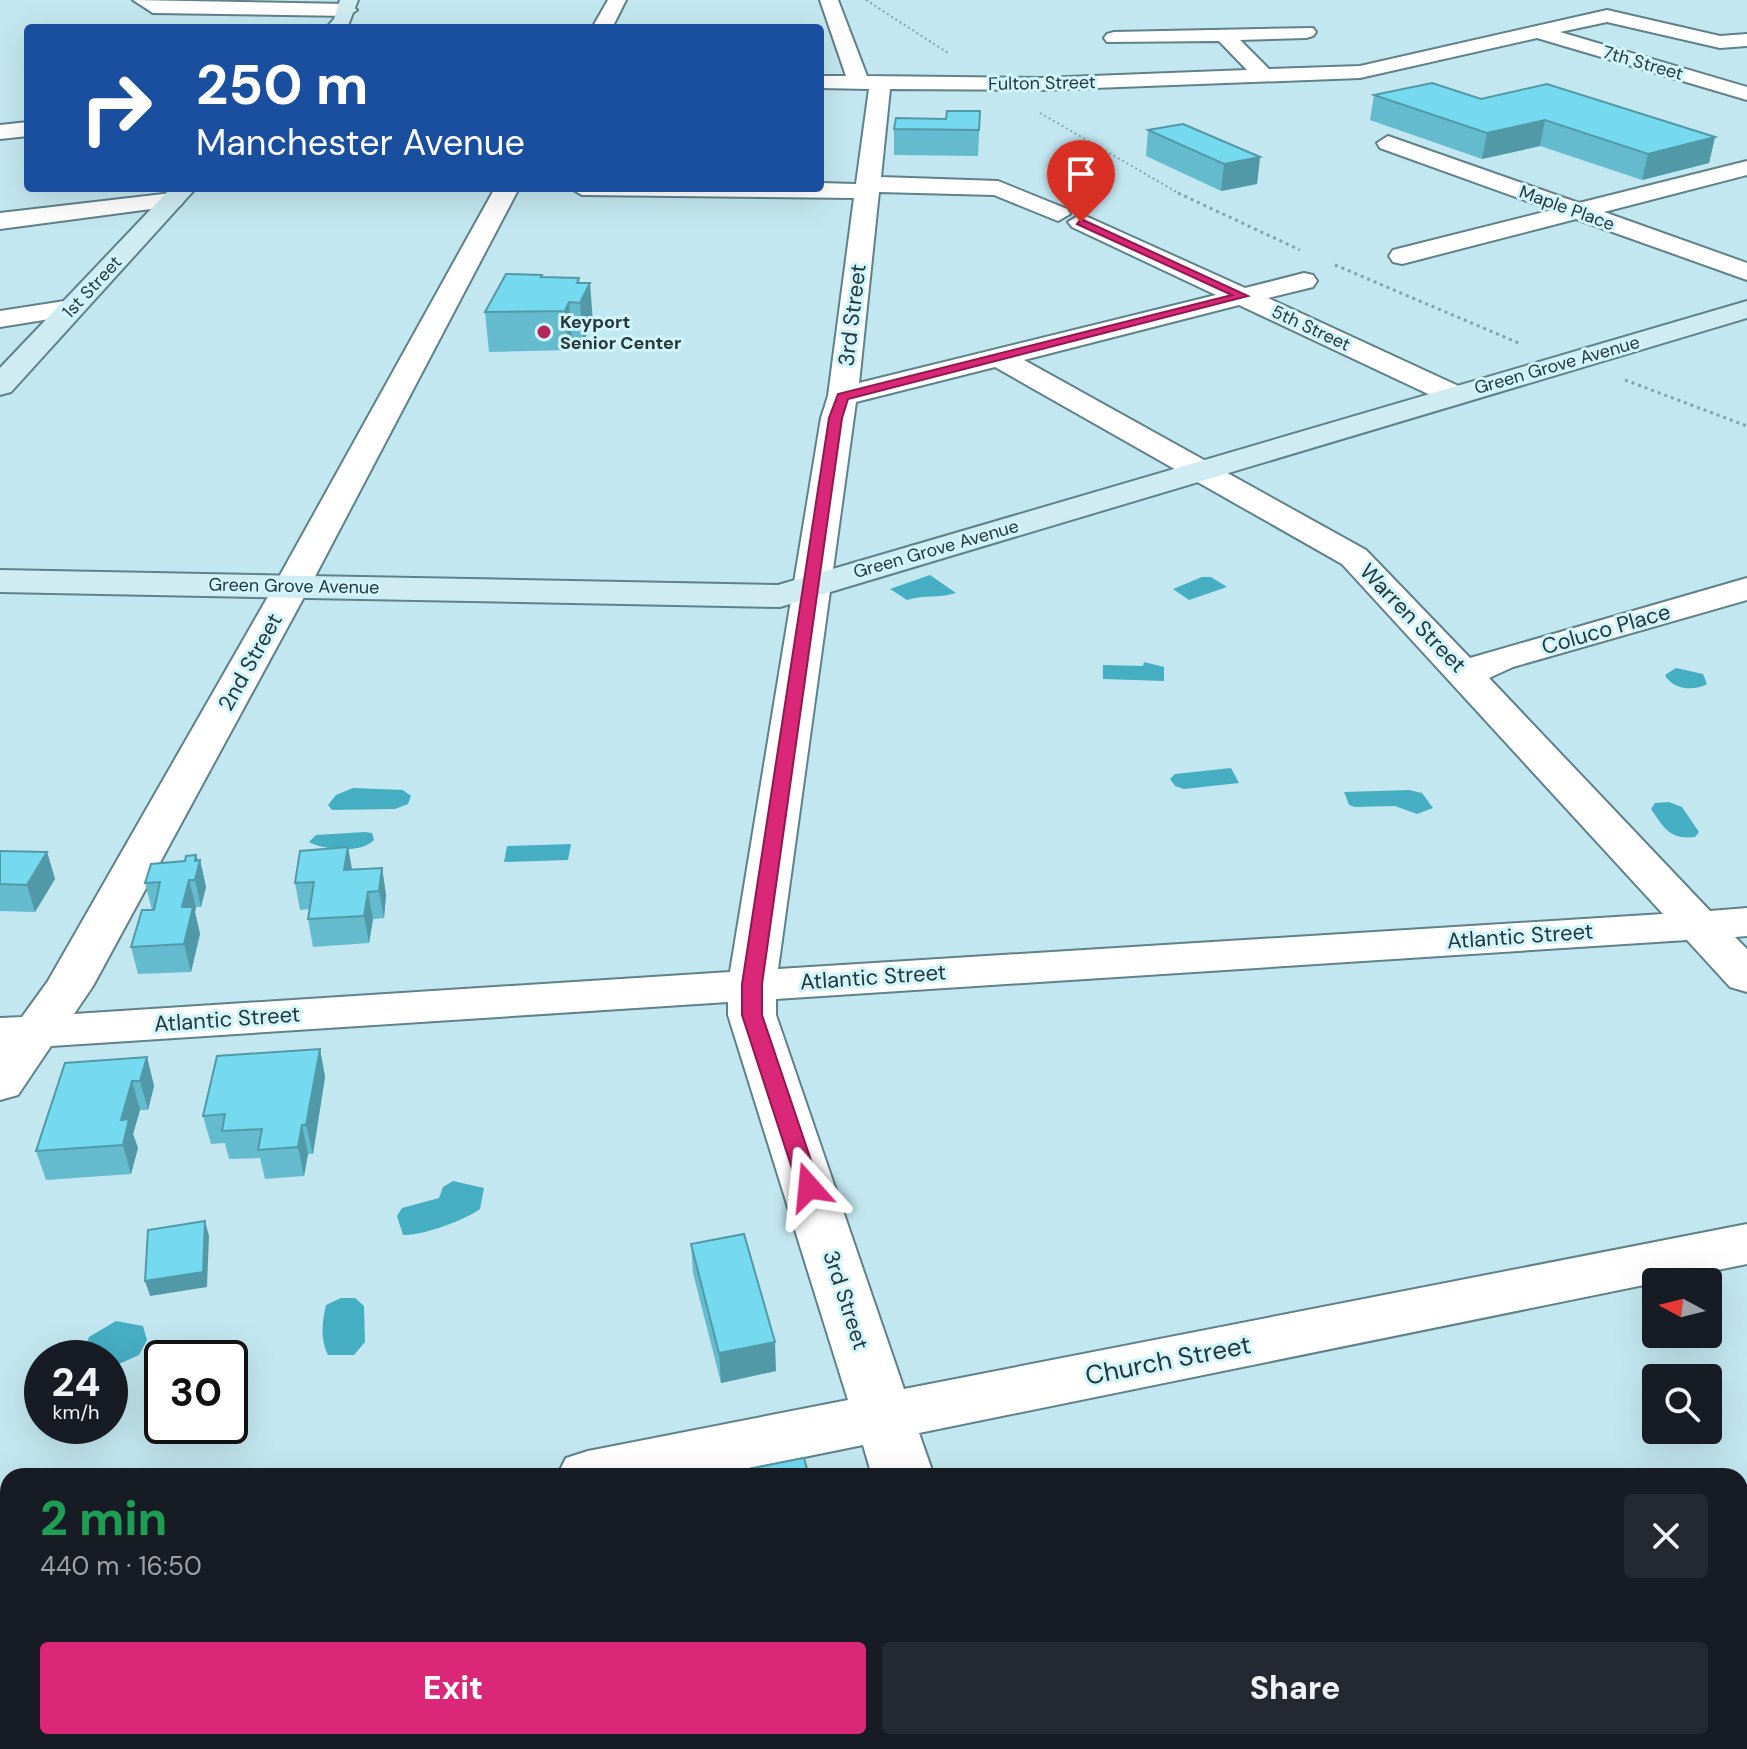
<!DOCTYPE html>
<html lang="en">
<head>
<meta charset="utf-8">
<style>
  :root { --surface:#171b24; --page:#242831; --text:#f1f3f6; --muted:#9ea1a6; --accent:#db2777 }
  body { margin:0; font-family:"DM Sans",sans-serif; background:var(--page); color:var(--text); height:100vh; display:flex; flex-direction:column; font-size:30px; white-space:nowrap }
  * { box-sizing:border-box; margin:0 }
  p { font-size:26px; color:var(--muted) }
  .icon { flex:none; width:44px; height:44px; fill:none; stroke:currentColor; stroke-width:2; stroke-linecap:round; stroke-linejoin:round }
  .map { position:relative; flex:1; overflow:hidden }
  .details { position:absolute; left:0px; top:1468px; width:1748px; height:282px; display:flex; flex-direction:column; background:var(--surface); border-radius:24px 24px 0 0; box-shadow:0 8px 32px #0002 }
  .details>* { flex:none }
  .hud { position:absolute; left:24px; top:24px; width:800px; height:168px; border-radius:8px; box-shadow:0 8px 32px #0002; background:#1a4fa0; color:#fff; overflow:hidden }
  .needle { width:52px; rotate:277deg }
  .buttons { position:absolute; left:1642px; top:1268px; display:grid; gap:16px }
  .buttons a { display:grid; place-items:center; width:80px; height:80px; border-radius:8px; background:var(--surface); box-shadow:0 8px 32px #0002; font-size:40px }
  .speed { position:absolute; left:24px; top:1340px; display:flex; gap:16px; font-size:40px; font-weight:700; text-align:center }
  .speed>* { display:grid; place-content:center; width:104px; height:104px; border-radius:50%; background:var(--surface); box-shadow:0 8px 32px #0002; line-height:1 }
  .speed small { font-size:20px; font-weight:400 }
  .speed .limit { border:4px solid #111; border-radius:12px; background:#fff; color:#111 }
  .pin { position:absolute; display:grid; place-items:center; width:68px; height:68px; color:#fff; margin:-82px -34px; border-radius:50% 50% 50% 0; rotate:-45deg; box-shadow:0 0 8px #0007 }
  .pin .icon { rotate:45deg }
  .me { position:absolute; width:88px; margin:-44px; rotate:342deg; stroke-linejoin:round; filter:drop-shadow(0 0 6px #0008) }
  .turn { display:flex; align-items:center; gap:28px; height:168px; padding:0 40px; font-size:36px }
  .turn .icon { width:104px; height:104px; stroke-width:2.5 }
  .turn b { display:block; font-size:56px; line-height:68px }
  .round { display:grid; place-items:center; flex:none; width:84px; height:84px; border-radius:8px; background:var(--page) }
  .head { display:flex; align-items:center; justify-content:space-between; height:136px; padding:0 40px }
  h1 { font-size:48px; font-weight:800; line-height:60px; color:#1e9e55 }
  .cta { display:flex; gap:16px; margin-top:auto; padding:16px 40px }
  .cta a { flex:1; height:92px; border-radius:8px; background:var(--accent); color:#fff; font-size:32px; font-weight:800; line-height:92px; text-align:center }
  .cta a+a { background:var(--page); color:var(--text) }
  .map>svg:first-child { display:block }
</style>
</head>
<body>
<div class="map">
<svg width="1747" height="1749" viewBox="0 0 1747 1749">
  <rect width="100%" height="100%" fill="#c3e7f0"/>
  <!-- water -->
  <g fill="#46aec3">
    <path d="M930 575 956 593C937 599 926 594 907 600L890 589Z"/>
    <path d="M1202 577H1211L1227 587 1189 600 1173 589Z"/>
    <path d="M1144 662 1164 667V681L1103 679V665L1143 666Z"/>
    <path d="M1676 668 1703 674 1707 684C1693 692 1672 689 1665 675Z"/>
    <path d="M1231 768 1239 783 1184 789 1175 786 1170 779 1175 774Z"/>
    <path d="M353 788 403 790 411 796 408 804 395 809 332 810 328 805 336 795Z"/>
    <path d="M1409 790 1422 793 1433 808 1417 814 1395 806 1355 807 1349 805 1344 792Z"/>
    <path d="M1669 802 1682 807 1699 832 1695 837C1670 840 1664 828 1651 809L1655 803Z"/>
    <path d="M365 832 372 833 374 840C361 854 324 850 309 842L316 835Z"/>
    <path d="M571 844 568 860 504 862 507 846Z"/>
    <path d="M453 1181 484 1188 480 1209C465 1220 422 1236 403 1235L397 1216 402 1208 439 1198 443 1187Z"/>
    <path d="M341 1298H355L364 1306 365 1342 354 1355H328C320 1340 322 1321 326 1305Z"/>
    <path d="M116 1321 143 1326 147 1340 139 1355 110 1368V1358H86L83 1352 89 1337Z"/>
  </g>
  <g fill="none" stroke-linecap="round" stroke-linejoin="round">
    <!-- street casing -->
    <g stroke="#5f8189" stroke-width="4">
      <g id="street">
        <path d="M133 0 347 4 357 10 347 16 153 13Z"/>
        <path d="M608 0H626L612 28H592Z"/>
        <path d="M820 0H838L867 76 1041 78 1247 70 1219 41 1107 42 1104 38 1107 34 1114 32 1313 28 1316 32 1313 36 1306 38 1240 40 1269 69 1360 66 1607 10 1720 36 1747 34V46L1720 48 1607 22 1560 32 1747 87V100L1537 38 1360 78 1041 90 890 89 881 177 998 181 1067 209 1070 214 1058 221 994 195 879 192 859 383 1216 295 1072 227 1068 222 1081 214 1245 288 1304 273 1313 275 1317 281 1313 287 1268 298 1465 389 1469 395 1465 401H1443L1239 305 1024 360 1366 550 1470 658 1747 578V600L1513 667 1489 678 1710 911 1747 908V936L1735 937 1747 949V992L1730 987 1687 940 776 999V1015L904 1389 1747 1224V1264L919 1433 934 1476H872L863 1445 711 1476H557L566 1458 588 1451 848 1400 728 1015V1002L51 1046 18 1095 0 1100V1018L22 1017 48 981 274 586 495 188H519L310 586 93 986 74 1014 730 972 821 418 828 396 854 198 582 195 570 188H820V183L856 184 869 89 820 88V76H846ZM995 367 1342 564 1663 914 778 969 856 402Z"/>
        <path d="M28 122V136L0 139V125Z"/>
        <path d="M1388 136 1579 203 1747 161V175L1604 212 1747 263V280L1576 219 1402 264 1393 262 1389 256 1393 250 1552 210 1380 148 1377 143Z"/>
        <path d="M172 193 184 200 181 205 0 229V213Z"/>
        <path d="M71 300 81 302 85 308 81 314 0 327V311Z"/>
        <path d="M8 1585V1643L0 1646V1588Z"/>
        <path d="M950 1742H1020L1022 1749H952Z"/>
      </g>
    </g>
    <!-- secondary casing -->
    <g stroke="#5f8189" stroke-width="4">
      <g id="secondary">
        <path d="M340 0H358L347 28H326L334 19Z"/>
        <path d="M171 188H196L11 392 0 395V368Z"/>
        <path d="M1747 301V318L780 607 0 592V570L778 585Z"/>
      </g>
    </g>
    <!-- path-far1 -->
    <g stroke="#86a1a8" stroke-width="2" stroke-dasharray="2 3" stroke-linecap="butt">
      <path d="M866 0 948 53"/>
      <path d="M1040 113 1182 195"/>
    </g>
    <!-- path -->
    <g stroke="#86a1a8" stroke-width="3" stroke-dasharray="3 4" stroke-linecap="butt">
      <path d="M1178 193 1300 250"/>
      <path d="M1335 265 1521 344"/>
      <path d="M1625 380 1747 426"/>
    </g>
    <!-- street -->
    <use href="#street" fill="#fff" fill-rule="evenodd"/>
    <!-- secondary -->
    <use href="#secondary" fill="#ceecf2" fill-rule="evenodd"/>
  </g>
  <!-- wall -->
  <g fill="#65bbce">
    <path d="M1374 95 1481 99 1715 137 1709 163 1642 180 1540 146 1482 159 1370 120Z"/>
    <path d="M980 111 978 156 894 155V129Z"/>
    <path d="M1148 130 1260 157 1257 184 1221 191 1146 156Z"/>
    <path d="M543 277 579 278V283L593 322 583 342H572L568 350 489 352 485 312Z"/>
    <path d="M0 851 47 852 55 879 35 912 0 911Z"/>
    <path d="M196 855 198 860H200L206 887 201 907H196L195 912 200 934 191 972 138 974 131 947 152 910 145 883Z"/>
    <path d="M382 868 386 895 384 918 373 919 369 943 313 947 308 919 310 909 300 910 295 883 352 870Z"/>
    <path d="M320 1049 325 1077 313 1154H308L304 1176 265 1179 260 1158 229 1159 225 1143 211 1144 203 1116Z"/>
    <path d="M147 1057 154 1086 148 1110H140L133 1134 138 1148 131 1174 46 1180 36 1151Z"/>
    <path d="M691 1244 776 1371 721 1383 693 1273Z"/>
    <path d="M125 1742H206V1749H127Z"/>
  </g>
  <!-- shaded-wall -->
  <g fill="#5299a7">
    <path d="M1545 120 1540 146 1482 159 1487 133Z"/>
    <path d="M1715 137 1709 163 1642 180 1648 154Z"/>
    <path d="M1260 157 1257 184 1221 191 1224 164Z"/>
    <path d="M579 278 581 301 590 283 593 322 583 342 580 303 577 283Z"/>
    <path d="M569 302 572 342 568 350 565 311Z"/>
    <path d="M348 847 353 874 344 870Z"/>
    <path d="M47 852 55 879 35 912 27 885Z"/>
    <path d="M196 855 199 864 200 860 206 887 201 907 195 880V861Z"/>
    <path d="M382 868 386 895 384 918 379 891Z"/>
    <path d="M189 880 196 907 195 912 200 934 191 972 184 944 182 907Z"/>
    <path d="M368 892 373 919 369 943 364 916Z"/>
    <path d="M320 1049 325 1077 313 1154 306 1125Z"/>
    <path d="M147 1057 154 1086 148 1110 140 1081Z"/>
    <path d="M132 1081 140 1110 133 1134 138 1148 131 1174 123 1145 121 1120Z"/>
    <path d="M302 1125 308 1154 304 1176 298 1147Z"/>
    <path d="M205 1221 209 1236 207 1287 150 1296 145 1281Z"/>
    <path d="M775 1342 776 1371 721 1383 719 1353Z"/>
    <path d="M55 1742H60L62 1749H57Z"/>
    <path d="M197 1742H206V1749H188Z"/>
  </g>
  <!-- building -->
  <g fill="#75daef" stroke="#5299a7" stroke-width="2">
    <path d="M1432 83 1481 99 1547 84 1715 137 1648 154 1545 120 1487 133 1374 95Z"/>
    <path d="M947 111H980L979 130 894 129 896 118 946 119Z"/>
    <path d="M1183 124 1260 157 1224 164 1148 130Z"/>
    <path d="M506 274 542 275 541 277 579 278 577 283H590L580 303 569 302 565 311 485 312Z"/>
    <path d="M348 847 344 870 382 868 379 891 368 892 364 916 308 919 314 882 295 883 300 851Z"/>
    <path d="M0 851 47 852 27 885 0 884Z"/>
    <path d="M196 855 195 861 200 860 195 880H189L182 907H193L184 944 131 947 142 910H154L160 882 145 883 151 864 185 861 186 856Z"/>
    <path d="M320 1049 306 1125H302L298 1147 258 1150 262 1129 222 1131 225 1114 203 1116 217 1056Z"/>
    <path d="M147 1057 140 1081H132L121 1120 129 1119 123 1145 36 1151 65 1063Z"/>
    <path d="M205 1221 203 1272 145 1281 148 1230Z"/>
    <path d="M744 1234 775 1342 719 1353 691 1244Z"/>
    <path d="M804 1458 809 1476H749L748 1469Z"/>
    <path d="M8 1681V1742H55L57 1749H0V1684Z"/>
    <path d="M140 1742H197V1747L188 1749H139Z"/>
    <path d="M590 1742H875L877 1749H592Z"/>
  </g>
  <!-- route -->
  <path fill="#db2777" stroke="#8e194d" stroke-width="2" d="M1081 219 1248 296 848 399 842 418 762 984V1015L820 1187 809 1195 798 1187 742 1015V984L829 418 838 394 1232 295 1077 224Z"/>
  <!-- markers -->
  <circle fill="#b4275d" stroke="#d0f5fd" stroke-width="3" cx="544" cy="332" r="8"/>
  <g text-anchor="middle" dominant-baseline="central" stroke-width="6" stroke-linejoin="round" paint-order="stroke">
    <!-- far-street labels -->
    <g font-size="18" fill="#28373a" stroke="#d0f5fd">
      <text transform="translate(1643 63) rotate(16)">7th Street</text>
      <text transform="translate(1042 83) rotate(-1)">Fulton Street</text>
      <text transform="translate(1567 208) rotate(20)">Maple Place</text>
      <text transform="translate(92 287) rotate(-47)">1st Street</text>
      <text transform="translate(1311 328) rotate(25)">5th Street</text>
      <text transform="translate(1557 365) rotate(-16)">Green Grove Avenue</text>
      <text transform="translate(936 549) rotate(-16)">Green Grove Avenue</text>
      <text transform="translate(294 586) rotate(1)">Green Grove Avenue</text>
    </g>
    <!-- far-poi labels -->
    <g font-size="18" font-weight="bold" fill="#28373a" stroke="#d0f5fd" text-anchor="start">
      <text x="560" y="322">Keyport<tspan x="560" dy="21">Senior Center</tspan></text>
    </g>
    <!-- street labels -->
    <g font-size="22" fill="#28373a" stroke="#d0f5fd">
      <text transform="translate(852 315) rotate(-83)">3rd Street</text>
      <text transform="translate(1413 618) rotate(46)">Warren Street</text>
      <text transform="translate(1606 629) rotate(-16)">Coluco Place</text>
      <text transform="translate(250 662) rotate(-61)">2nd Street</text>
      <text transform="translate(1520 936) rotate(-4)">Atlantic Street</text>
      <text transform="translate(873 977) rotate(-4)">Atlantic Street</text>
      <text transform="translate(227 1019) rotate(-4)">Atlantic Street</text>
      <text transform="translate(846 1300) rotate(72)">3rd Street</text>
    </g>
    <!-- near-street labels -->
    <g font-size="26" fill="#28373a" stroke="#d0f5fd">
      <text transform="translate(1168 1360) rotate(-11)">Church Street</text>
    </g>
  </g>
</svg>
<div class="buttons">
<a><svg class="needle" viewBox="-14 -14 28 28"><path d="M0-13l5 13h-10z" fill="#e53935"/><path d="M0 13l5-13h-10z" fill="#9ea1a6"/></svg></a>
<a><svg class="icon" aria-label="search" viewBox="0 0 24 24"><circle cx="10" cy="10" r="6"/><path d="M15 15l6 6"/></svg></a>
</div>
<div class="speed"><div>24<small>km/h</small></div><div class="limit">30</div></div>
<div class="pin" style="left:1081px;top:222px;background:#d93025"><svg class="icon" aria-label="arrive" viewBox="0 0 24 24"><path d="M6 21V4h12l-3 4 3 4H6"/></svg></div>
<svg class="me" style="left:809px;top:1187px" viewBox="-20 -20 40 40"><path d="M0-17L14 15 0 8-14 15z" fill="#db2777" stroke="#fff" stroke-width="4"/></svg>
<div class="hud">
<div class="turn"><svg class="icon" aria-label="right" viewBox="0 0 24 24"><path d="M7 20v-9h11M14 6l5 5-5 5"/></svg><div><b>250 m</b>Manchester Avenue</div></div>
</div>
<section class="details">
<div class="head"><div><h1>2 min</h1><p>440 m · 16:50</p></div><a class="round"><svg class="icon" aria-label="close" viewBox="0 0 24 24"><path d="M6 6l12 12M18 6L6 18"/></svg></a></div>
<div class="cta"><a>Exit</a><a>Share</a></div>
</section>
</div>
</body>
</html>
